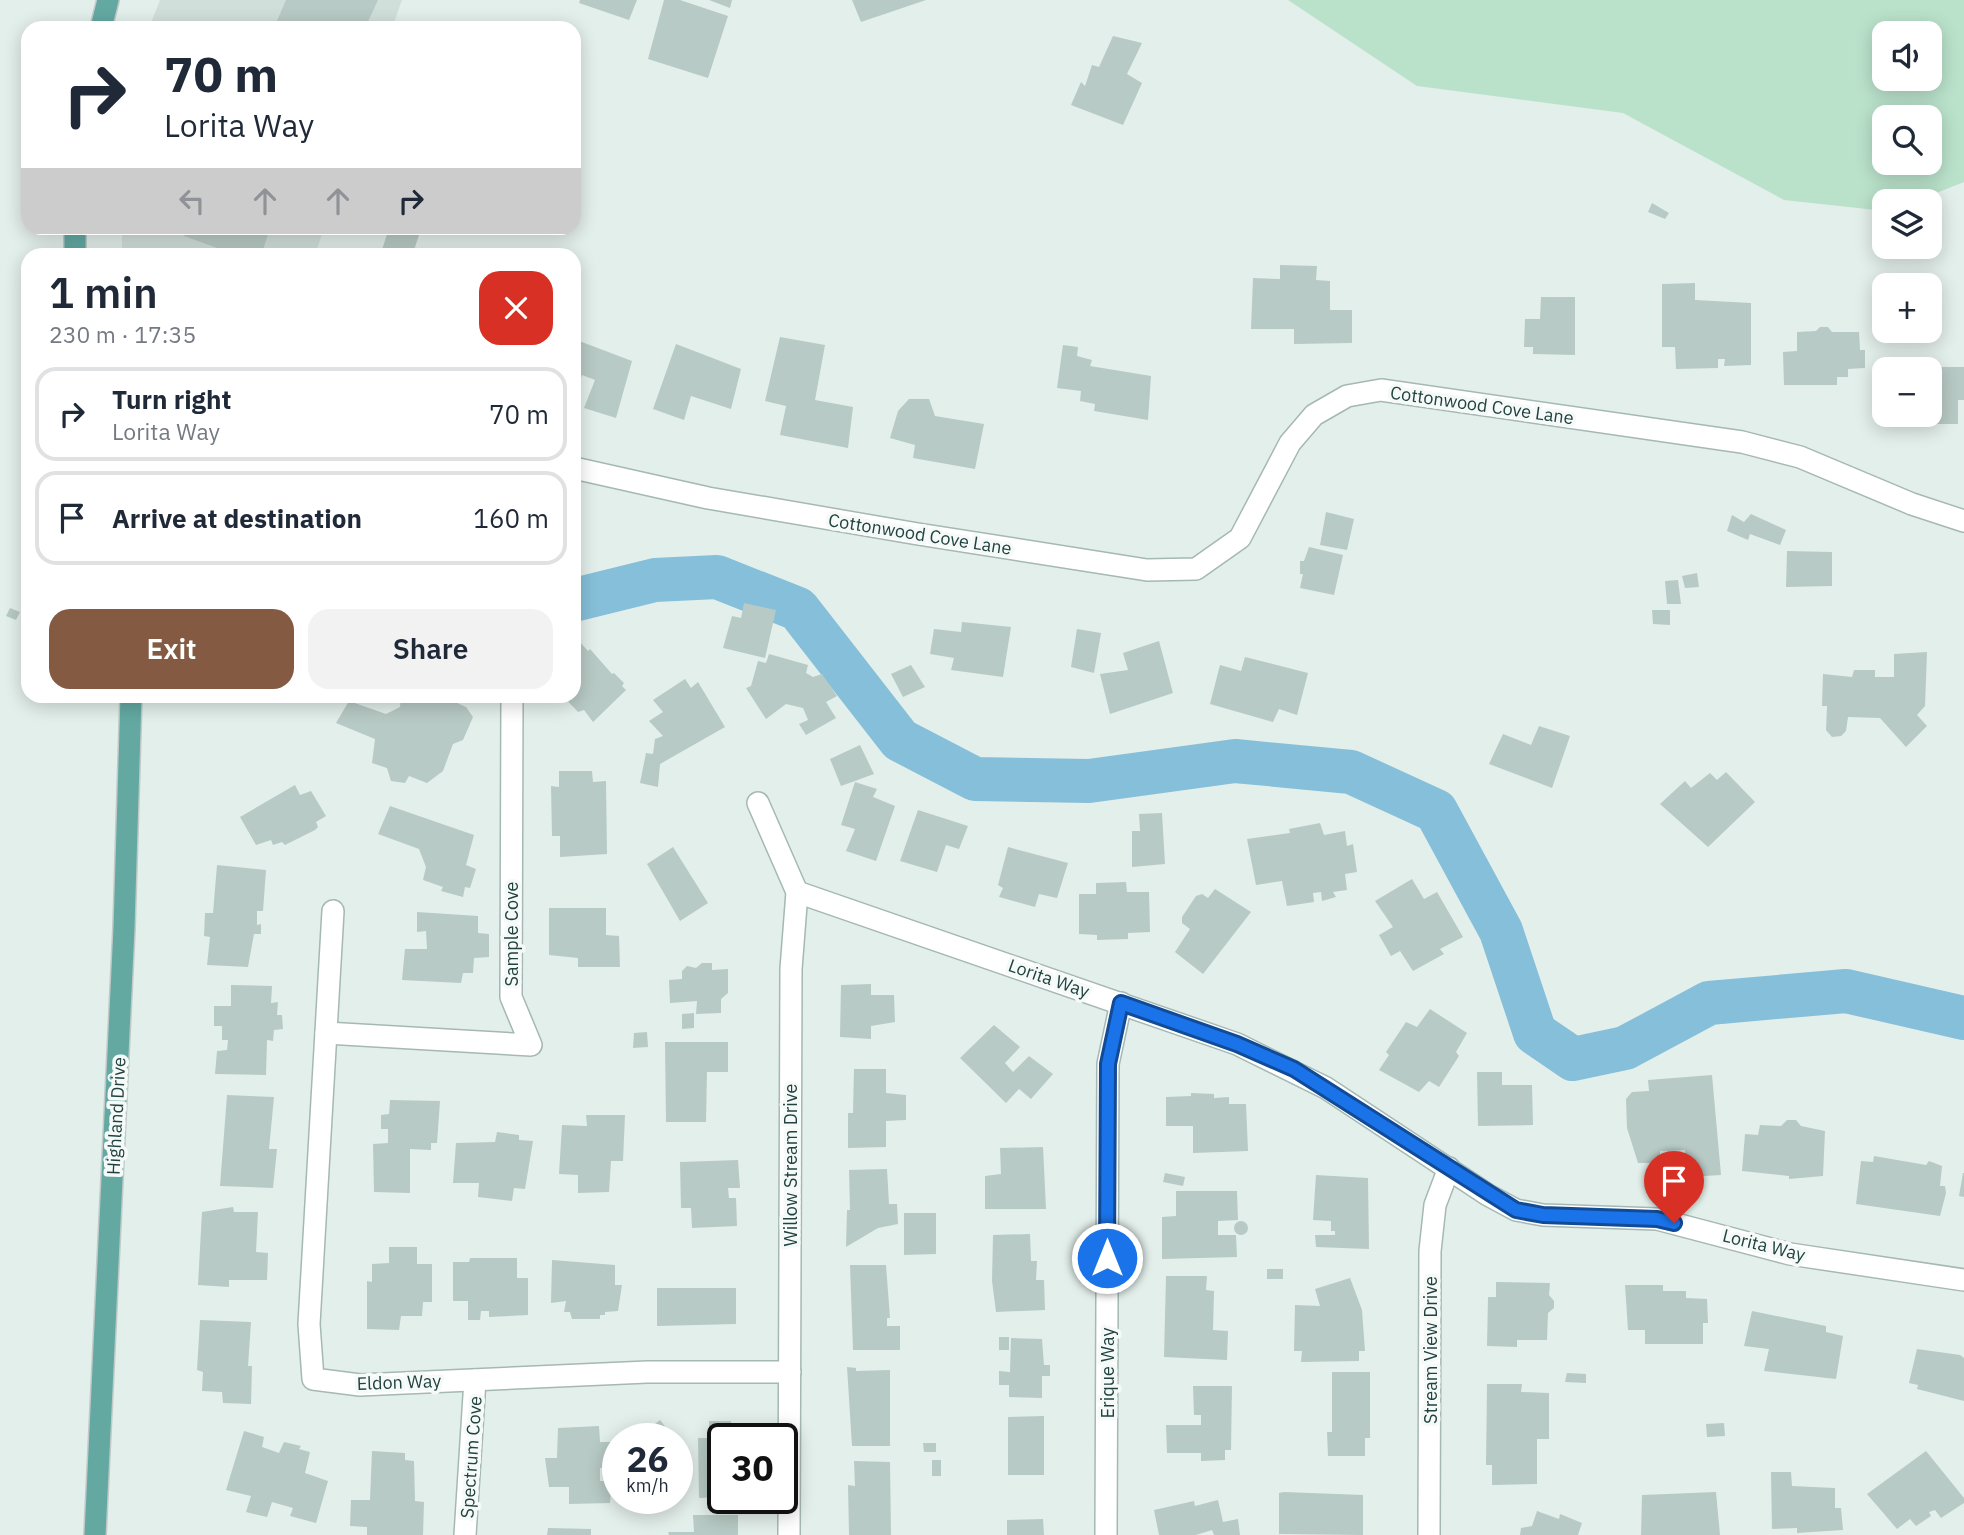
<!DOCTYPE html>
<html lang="en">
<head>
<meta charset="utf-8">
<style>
  :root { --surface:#fff; --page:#f2f2f3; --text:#1f2937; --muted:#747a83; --line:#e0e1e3; --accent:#845a43 }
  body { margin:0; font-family:"IBM Plex Sans",sans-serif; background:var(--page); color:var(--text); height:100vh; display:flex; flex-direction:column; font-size:26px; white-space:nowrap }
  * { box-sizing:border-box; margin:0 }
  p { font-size:23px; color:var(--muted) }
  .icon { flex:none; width:38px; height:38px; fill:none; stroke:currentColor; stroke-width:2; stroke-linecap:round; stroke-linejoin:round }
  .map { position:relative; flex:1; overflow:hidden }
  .drawer { position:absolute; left:21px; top:248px; width:560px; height:455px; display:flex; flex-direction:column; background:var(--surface); border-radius:21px; box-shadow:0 4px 18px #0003 }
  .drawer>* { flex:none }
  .top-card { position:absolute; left:21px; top:21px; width:560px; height:214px; border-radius:21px; box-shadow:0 4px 18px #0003; background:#fff; color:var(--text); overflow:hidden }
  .buttons { position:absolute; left:1872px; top:21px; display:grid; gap:14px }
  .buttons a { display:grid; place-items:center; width:70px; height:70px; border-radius:14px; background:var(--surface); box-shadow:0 4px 18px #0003; font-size:35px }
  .speed { position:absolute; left:602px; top:1423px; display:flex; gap:14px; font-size:35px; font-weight:700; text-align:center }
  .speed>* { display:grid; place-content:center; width:91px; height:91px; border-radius:50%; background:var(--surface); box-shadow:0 4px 18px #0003; line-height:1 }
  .speed small { font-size:18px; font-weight:400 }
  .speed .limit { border:4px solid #111; border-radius:10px; background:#fff; color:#111 }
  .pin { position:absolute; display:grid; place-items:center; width:60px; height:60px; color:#fff; margin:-72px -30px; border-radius:50% 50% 50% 0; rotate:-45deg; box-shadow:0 0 7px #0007 }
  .pin .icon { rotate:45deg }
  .me { position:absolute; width:77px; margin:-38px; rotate:0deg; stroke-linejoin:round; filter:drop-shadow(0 0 5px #0008) }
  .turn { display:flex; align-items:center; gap:24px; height:147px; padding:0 28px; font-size:32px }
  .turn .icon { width:91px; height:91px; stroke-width:2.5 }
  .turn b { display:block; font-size:49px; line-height:60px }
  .lanes { display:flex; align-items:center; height:66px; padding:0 28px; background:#0003; justify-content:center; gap:35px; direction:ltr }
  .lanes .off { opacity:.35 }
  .round { display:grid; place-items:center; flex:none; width:74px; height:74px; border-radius:21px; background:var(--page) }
  .headline { display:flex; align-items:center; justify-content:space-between; height:119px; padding:0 28px }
  h1 { font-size:42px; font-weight:600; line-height:52px }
  .cta { display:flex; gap:14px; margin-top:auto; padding:14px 28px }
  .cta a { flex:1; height:80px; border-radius:21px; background:var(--accent); color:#fff; font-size:28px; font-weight:600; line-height:80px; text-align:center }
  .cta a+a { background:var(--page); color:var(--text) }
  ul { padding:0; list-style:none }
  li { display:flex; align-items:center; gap:21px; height:94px; margin:0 14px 10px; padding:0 14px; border:4px solid var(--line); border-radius:21px }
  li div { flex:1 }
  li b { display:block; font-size:26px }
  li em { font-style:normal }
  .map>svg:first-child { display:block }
</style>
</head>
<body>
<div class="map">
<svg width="1964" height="1535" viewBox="0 0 1964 1535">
  <rect width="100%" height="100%" fill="#e3efeb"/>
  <!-- built -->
  <g fill="#d1dfdb">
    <path d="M160 0H402L392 28H149Z"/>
    <path d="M122 228H324L315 255H122Z"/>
  </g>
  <!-- green -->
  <path fill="#bae2cb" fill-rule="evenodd" d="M1288 0H1964V182L1916 201H1885V211L1784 200 1623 113 1417 86ZM1885 33H1930V79H1885ZM1930 117V163H1885V117Z"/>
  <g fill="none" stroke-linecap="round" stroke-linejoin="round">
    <!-- river -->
    <path stroke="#86bfd9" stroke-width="44" d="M574 600 655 580 717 577 798 609 900 740 975 779 1089 781 1235 761 1351 772 1436 811 1501 931 1535 1033 1573 1059 1625 1048 1709 1003 1846 991 1964 1018"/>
  </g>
  <!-- building -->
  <g fill="#b8cac5">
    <path d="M286 0H378L365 28H290L276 23Z"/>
    <path d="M580 0H637L629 20 579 3Z"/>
    <path d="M664 0H680L728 16 708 78 648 59Z"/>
    <path d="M709 0H732L730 8Z"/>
    <path d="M852 0H926L861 22Z"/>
    <path d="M1113 36 1142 43 1127 74 1142 83 1123 125 1071 105 1081 82 1085 86 1092 65 1099 67Z"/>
    <path d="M1652 203 1669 213 1665 219 1648 212Z"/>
    <path d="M186 228H270L261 256H239L184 236Z"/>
    <path d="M389 228H406L420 232 414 250 432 256H380Z"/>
    <path d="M1280 265 1317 266 1316 280 1330 281V310H1352V343L1294 344V329H1251L1253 278 1280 279Z"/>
    <path d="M1695 283V300L1751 303V365L1724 366 1725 359H1718V368L1676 369 1675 347H1662V284Z"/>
    <path d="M1541 297H1575V355L1533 354V347H1524L1525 319H1540Z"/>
    <path d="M1820 327H1828L1832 332H1859L1860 350H1865V368L1848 369V377H1837V385H1784L1783 352 1797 351V332L1816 331Z"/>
    <path d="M780 337 825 345 815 400 853 407 848 448 780 435 786 406 765 401Z"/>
    <path d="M574 339 632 361 616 418 584 408 595 380 582 375 580 381 574 379Z"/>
    <path d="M676 344 741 369 731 409 691 396 684 420 653 409Z"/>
    <path d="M1063 345 1078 347 1077 356 1092 360 1090 366 1151 376 1148 420 1094 411 1095 404 1080 401 1081 391 1057 388Z"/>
    <path d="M1930 367H1964V400H1958V424H1930V420H1885V415H1930Z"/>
    <path d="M909 399H929L935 416 984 424 975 469 913 458 915 445 890 438 898 411Z"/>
    <path d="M1326 512 1354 519 1347 550 1320 545Z"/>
    <path d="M1751 514 1786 530 1780 545 1750 534 1748 540 1727 531 1732 515 1744 522Z"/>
    <path d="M1309 547 1343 555 1334 595 1300 588 1303 574H1300V561H1304Z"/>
    <path d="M1787 551 1832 552V586L1786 587Z"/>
    <path d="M1697 573 1699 587 1685 588 1682 576Z"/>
    <path d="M1678 580 1681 604H1667L1665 581Z"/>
    <path d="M744 603 776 610 765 658 723 648 732 616 741 618Z"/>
    <path d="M10 608 20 612 16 620 6 616Z"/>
    <path d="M1652 610H1670V625L1653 624Z"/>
    <path d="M962 622 1011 627 1003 677 951 670 954 658 930 654 934 629 961 632Z"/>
    <path d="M1077 629 1101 633 1094 673 1071 667Z"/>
    <path d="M1159 641 1173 693 1110 714 1100 674 1128 670 1123 653Z"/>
    <path d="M580 642 588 651 590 649 612 674 614 673 624 683 622 686 626 690 593 722 584 710 578 712 563 696H574V646Z"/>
    <path d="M1927 652 1925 706 1917 715 1927 726 1906 747 1880 718 1848 717 1846 731 1841 736 1832 737 1826 730 1827 706H1822L1823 674 1852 677 1854 670H1875V677H1894V654Z"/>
    <path d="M769 654 808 665 806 673 813 677 822 674 837 696 826 702 836 718 806 735 799 724 808 720 803 708 786 704 766 719 746 688 751 686 758 661 766 663Z"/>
    <path d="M1245 657 1308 673 1297 715 1279 709 1273 722 1210 704 1220 665 1241 671Z"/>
    <path d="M911 665 925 687 903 697 891 674Z"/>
    <path d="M685 679 691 688 698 682 725 727 660 764 658 787 640 783 646 753 653 754 655 739 663 736 649 721 663 712 653 700Z"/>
    <path d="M401 696H441L466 707 473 717 463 740 453 744 443 771 427 783 409 776 405 783 391 781 387 768 372 763 375 739 336 723 349 701 386 714 400 707Z"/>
    <path d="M1539 726 1570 736 1552 788 1489 764 1503 734 1531 745Z"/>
    <path d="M860 745 874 774 841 786 830 759Z"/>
    <path d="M559 771H592L593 782 606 781 607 854 560 857V836H552L551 786 559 787Z"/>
    <path d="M1726 772 1755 802 1708 847 1660 804 1685 781 1691 788 1710 773 1717 780Z"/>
    <path d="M855 782 877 789 873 797 895 806 876 861 846 851 855 829 841 825Z"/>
    <path d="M295 785 300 795 311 791 326 816 316 822 318 827 315 830 285 845 282 842 273 845 271 840 256 845 240 817Z"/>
    <path d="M390 806 474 835 466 865 476 869 470 888 465 887 463 897 441 891 443 887 423 880 426 867 419 849 378 834Z"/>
    <path d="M918 810 968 826 959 849 946 845 937 872 900 861Z"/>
    <path d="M1162 813 1165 864 1132 867V831H1140L1139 814Z"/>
    <path d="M1320 823 1324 835 1345 831 1347 846 1353 844 1357 872 1345 874 1347 890 1333 892 1336 897 1322 901 1321 892 1313 893 1314 902 1287 906 1282 881 1256 885 1247 839 1290 833 1289 829Z"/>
    <path d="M673 847 708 903 680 921 647 864Z"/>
    <path d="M1008 847 1068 863 1057 898 1039 894 1035 907 999 897 1003 888 998 885Z"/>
    <path d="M217 865 266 870 263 911H257V925L261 924V934H254L248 967 207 965 210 937 204 936 205 913H213Z"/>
    <path d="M1412 879 1424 899 1437 892 1463 937 1440 949 1444 954 1413 971 1400 951 1391 956 1379 935 1393 927 1375 901Z"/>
    <path d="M1126 882 1127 892H1149L1150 932 1128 933V939L1097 940V935L1079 934V894H1096V883Z"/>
    <path d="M1215 889 1251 912 1203 974 1175 952 1190 929 1182 923V917L1196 896 1202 894 1208 898Z"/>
    <path d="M549 908H606V935L619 936 620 967H578V958L549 955Z"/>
    <path d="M417 912 478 916V933L489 934V957L474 958 473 973H463L461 983 402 980 405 949H427L426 931 417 932Z"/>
    <path d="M702 963H712V970L728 969V993L721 999V1013L696 1014 697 1001 670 1003 669 980 682 979V971L687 966 696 968Z"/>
    <path d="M871 984V995H894L895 1022 871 1026V1039L840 1037 841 985Z"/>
    <path d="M231 985 272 986 271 1003 278 1002 277 1015H282L283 1029 274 1030 273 1041 267 1040 266 1075 215 1074 217 1051 227 1050 228 1040H222V1026H214V1006H231Z"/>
    <path d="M1430 1009 1467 1033 1456 1052 1459 1056 1439 1087 1429 1081 1419 1092 1379 1070 1389 1055 1386 1052 1406 1022 1417 1027Z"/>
    <path d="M694 1013V1028L682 1029V1014Z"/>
    <path d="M994 1025 1020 1047 1005 1063 1013 1072 1029 1056 1053 1074 1031 1099 1019 1089 1006 1103 960 1058Z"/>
    <path d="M647 1032 648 1047 633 1048 634 1033Z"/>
    <path d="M665 1042H728V1072H707L706 1122H666Z"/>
    <path d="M854 1069H886V1093L906 1095V1120L886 1121V1147L848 1148V1113H853Z"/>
    <path d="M1477 1072H1502V1085H1532L1533 1125 1478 1126Z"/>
    <path d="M1712 1075 1721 1175 1688 1177 1685 1150 1660 1151V1159H1653L1654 1163H1638L1627 1128 1626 1099 1632 1092 1649 1091 1648 1080Z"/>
    <path d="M1191 1093 1214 1094V1098L1229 1097V1104H1246L1248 1151 1193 1153V1126H1166V1097L1191 1096Z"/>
    <path d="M227 1095 274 1097 269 1149H277L273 1188 220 1186Z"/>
    <path d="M390 1100 440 1101 437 1143H431V1150L410 1149V1193L374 1192 373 1144 388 1143V1129H381V1115L389 1114Z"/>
    <path d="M586 1115H625L623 1161H611L609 1192 578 1193V1175L559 1174 562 1125 587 1126Z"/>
    <path d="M1787 1120H1796L1801 1126 1825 1131 1823 1176 1789 1179V1176L1742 1171 1745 1134 1758 1135 1760 1125 1781 1126Z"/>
    <path d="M497 1132 519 1135V1140L533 1141 525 1189 514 1188 512 1201 478 1197 479 1183H453L456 1143 495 1142Z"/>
    <path d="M1043 1147 1046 1209H985V1176L1001 1174 1000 1148Z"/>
    <path d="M1874 1156 1926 1165 1929 1161 1942 1166 1940 1186H1945L1946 1193 1940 1216 1856 1204 1861 1161 1873 1162Z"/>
    <path d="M738 1160 740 1188H728L729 1198H736L737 1226 692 1228 691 1208H681L680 1162Z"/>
    <path d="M887 1169 889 1204H897L898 1224 878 1228 846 1247 847 1210H850L849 1170Z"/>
    <path d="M1165 1173 1185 1177 1183 1186 1163 1182Z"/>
    <path d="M1963 1173H1964V1197L1959 1196Z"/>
    <path d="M1316 1175 1368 1178 1369 1249 1316 1247 1315 1235H1335V1231H1331V1221L1313 1220Z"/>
    <path d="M1176 1191H1237L1238 1220 1218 1221V1235H1236L1237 1257 1162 1259V1217L1176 1216Z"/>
    <path d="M233 1207 234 1212H258L256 1252 268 1253 267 1280H229V1287L198 1285 202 1212Z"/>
    <path d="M904 1213H936V1254L904 1255Z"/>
    <circle cx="1241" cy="1228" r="7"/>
    <path d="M1030 1234 1031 1261H1037L1036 1280H1044L1045 1310 996 1312 992 1281 993 1235Z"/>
    <path d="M389 1247H417V1264H432V1302H423L422 1316H401L399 1330 367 1329V1281L372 1282V1264L389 1263Z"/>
    <path d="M470 1258H517V1278H528V1315L489 1317V1311H481L480 1320H468V1301H453V1262H469Z"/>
    <path d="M552 1260 615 1265V1285H622L618 1311 605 1312V1315H600V1319H572L570 1312H564L566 1301 551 1303Z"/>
    <path d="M850 1265H886L890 1318H887V1326H900V1350H853Z"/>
    <rect x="1267" y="1269" width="16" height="10"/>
    <path d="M1166 1276H1207L1206 1290 1214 1291 1213 1330 1228 1331 1227 1360 1164 1357Z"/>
    <path d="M1350 1278 1362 1310 1365 1351H1359V1361L1301 1362 1302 1351H1294L1295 1305 1320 1306 1315 1289Z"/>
    <path d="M1496 1282 1550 1283 1549 1295 1554 1301V1308L1548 1313 1547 1340H1517V1347L1487 1346 1488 1297H1496Z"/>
    <path d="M1625 1285H1663V1291H1686V1298L1707 1299 1708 1323H1703V1344H1645V1330H1628Z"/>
    <path d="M657 1288H736V1324L657 1326Z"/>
    <path d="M1752 1311 1826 1326V1332L1843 1336 1836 1379 1764 1371 1769 1349 1744 1346Z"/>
    <path d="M200 1320 251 1322 248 1366H252L251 1404 223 1403 222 1392 202 1391 203 1372 197 1370Z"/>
    <rect x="999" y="1337" width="10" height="13"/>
    <path d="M1011 1338 1042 1339 1044 1365H1050V1376H1042V1398L1009 1397V1385H999V1371L1010 1372Z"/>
    <path d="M1917 1349 1960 1355 1964 1358V1401L1917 1389 1918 1385 1909 1383Z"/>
    <path d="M847 1367 856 1368V1371L890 1370V1446H852Z"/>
    <path d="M1332 1372H1370V1438H1365V1456H1328L1327 1432H1332Z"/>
    <path d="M1567 1373 1586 1374V1383L1565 1382Z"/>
    <path d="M1487 1384H1522L1521 1392 1549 1393V1439H1537V1484L1492 1485V1465H1486Z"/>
    <path d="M1193 1386H1232L1231 1450H1225V1460L1201 1461V1453H1167L1166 1425H1201V1415H1194Z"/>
    <path d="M1044 1416V1475H1008V1417Z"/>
    <path d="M660 1420 674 1438H637Z"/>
    <path d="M709 1421H731V1438H723V1497L699 1498 698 1438H709Z"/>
    <path d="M1724 1423 1725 1436 1707 1437 1706 1424Z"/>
    <path d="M599 1426 600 1442H611L612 1467 600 1468V1481H612L610 1503 569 1504V1487H549L545 1458H557L558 1428Z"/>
    <path d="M244 1431 264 1437 262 1447 279 1453 284 1442 301 1446 299 1449 310 1452 305 1473 328 1481 316 1523 290 1516 293 1508 272 1502 267 1517 246 1512 251 1496 226 1490Z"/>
    <path d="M923 1443H936V1452H924Z"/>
    <path d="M372 1451 405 1453V1460L414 1461 415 1501 424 1502 423 1535H367V1527L350 1526 351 1500H370Z"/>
    <path d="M1926 1451 1964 1498V1503L1941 1518 1935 1510 1929 1512 1931 1516 1916 1526 1910 1519 1897 1529 1867 1494Z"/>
    <rect x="932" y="1460" width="9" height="16"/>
    <path d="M854 1461 890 1462 891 1535H849L848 1485 855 1486Z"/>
    <path d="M1771 1472H1791L1792 1486 1835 1488V1508H1841L1843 1530 1797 1533V1528L1772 1529Z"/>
    <path d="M1284 1492 1363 1495V1535L1279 1534V1493Z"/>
    <path d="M1716 1492 1720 1535H1641L1642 1495Z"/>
    <path d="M1218 1500 1223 1522 1238 1519 1240 1535H1214L1212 1530 1196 1535H1159L1154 1510 1194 1501 1195 1506Z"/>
    <path d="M1537 1511 1559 1519 1560 1514 1582 1523 1578 1535H1520L1521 1528 1532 1526Z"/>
    <path d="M693 1515H738V1535H669L668 1532H694Z"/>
    <path d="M1043 1519 1044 1535H1007V1520Z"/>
    <path d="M548 1528 591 1529V1535H547Z"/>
  </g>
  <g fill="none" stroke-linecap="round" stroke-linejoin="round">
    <!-- street casing -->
    <g stroke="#a5b8b4" stroke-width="24">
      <g id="street">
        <path d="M574 468 708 498 918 534 1147 570 1196 569 1240 538 1290 443 1314 415 1347 396 1381 390 1742 442 1800 457 1912 504 1964 521"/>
        <path d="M758 803 797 892 791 969 789 1535"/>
        <path d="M797 892 1237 1044 1326 1088 1488 1195 1516 1210 1543 1215 1657 1219 1790 1254 1964 1280"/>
        <path d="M333 911 309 1324 313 1379 360 1385 647 1372H790"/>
        <path d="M326 1033 531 1045 511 997 512 696"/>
        <path d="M465 1535 475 1380"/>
        <path d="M1106 1535 1108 1064 1121 1003"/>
        <path d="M1429 1535 1430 1251 1435 1205 1449 1168"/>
      </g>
    </g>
    <!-- primary casing -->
    <g stroke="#c1cac9" stroke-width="24">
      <g id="primary">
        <path d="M101 28 108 0"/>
        <path d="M75 228V256"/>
        <path d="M95 1535 124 928 131 696"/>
      </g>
    </g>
    <!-- street -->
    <use href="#street" stroke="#fff" stroke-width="21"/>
    <!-- primary -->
    <use href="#primary" stroke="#63a9a2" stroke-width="21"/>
  </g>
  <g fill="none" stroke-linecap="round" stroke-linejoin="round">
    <!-- route casing -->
    <g stroke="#114b97" stroke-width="18">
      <path id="route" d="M1107 1258 1108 1064 1121 1003 1237 1044 1294 1069 1516 1210 1543 1215 1657 1219 1674 1223"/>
    </g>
    <!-- route -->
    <use href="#route" stroke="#1a73e8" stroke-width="12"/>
  </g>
  <g text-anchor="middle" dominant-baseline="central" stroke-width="7" stroke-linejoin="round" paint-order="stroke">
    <!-- street labels -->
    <g font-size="18" fill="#21423f" stroke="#f5faf8">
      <text transform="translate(1482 405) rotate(8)">Cottonwood Cove Lane</text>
      <text transform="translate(920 534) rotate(9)">Cottonwood Cove Lane</text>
      <text transform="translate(511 934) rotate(-90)">Sample Cove</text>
      <text transform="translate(1049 978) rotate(19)">Lorita Way</text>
      <text transform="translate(116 1116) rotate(-87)">Highland Drive</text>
      <text transform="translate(790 1165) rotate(-90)">Willow Stream Drive</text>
      <text transform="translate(1764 1245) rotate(14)">Lorita Way</text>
      <text transform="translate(1430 1350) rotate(-90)">Stream View Drive</text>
      <text transform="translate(1107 1373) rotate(-90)">Erique Way</text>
      <text transform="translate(399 1382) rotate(-2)">Eldon Way</text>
      <text transform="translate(471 1457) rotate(-86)">Spectrum Cove</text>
    </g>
  </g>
</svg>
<div class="buttons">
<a><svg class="icon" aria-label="sound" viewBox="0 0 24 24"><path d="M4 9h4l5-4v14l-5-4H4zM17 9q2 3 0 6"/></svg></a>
<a><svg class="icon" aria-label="search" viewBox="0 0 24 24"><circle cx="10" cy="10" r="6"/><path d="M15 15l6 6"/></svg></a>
<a><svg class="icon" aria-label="layers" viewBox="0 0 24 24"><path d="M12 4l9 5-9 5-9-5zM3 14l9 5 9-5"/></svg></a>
<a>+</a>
<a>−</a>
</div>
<div class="speed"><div>26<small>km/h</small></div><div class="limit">30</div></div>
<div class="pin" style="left:1674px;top:1223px;background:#d93025"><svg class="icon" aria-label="arrive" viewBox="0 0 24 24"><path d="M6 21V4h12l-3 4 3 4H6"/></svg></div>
<svg class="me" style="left:1107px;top:1258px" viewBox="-20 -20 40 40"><circle r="17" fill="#1a73e8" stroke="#fff" stroke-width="3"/><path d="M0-11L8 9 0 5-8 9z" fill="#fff"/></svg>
<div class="top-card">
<div class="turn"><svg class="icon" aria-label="right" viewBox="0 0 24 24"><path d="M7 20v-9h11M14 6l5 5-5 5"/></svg><div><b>70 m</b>Lorita Way</div></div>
<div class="lanes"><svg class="icon off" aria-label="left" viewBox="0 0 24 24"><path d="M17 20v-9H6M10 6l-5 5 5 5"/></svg><svg class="icon off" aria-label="ahead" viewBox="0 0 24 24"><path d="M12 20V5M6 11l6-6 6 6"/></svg><svg class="icon off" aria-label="ahead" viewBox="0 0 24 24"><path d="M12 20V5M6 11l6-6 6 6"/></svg><svg class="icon" aria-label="right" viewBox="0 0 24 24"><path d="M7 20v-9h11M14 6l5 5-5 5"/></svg></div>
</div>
<section class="drawer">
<div class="headline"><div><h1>1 min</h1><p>230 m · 17:35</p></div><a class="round" style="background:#d93025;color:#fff"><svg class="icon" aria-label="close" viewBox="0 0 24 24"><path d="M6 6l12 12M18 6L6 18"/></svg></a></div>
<ul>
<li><svg class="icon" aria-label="right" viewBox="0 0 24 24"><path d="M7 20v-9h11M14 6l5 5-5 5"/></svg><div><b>Turn right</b><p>Lorita Way</p></div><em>70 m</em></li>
<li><svg class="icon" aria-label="arrive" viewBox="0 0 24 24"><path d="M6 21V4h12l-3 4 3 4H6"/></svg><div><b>Arrive at destination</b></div><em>160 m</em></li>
</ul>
<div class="cta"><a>Exit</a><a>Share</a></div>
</section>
</div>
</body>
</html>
